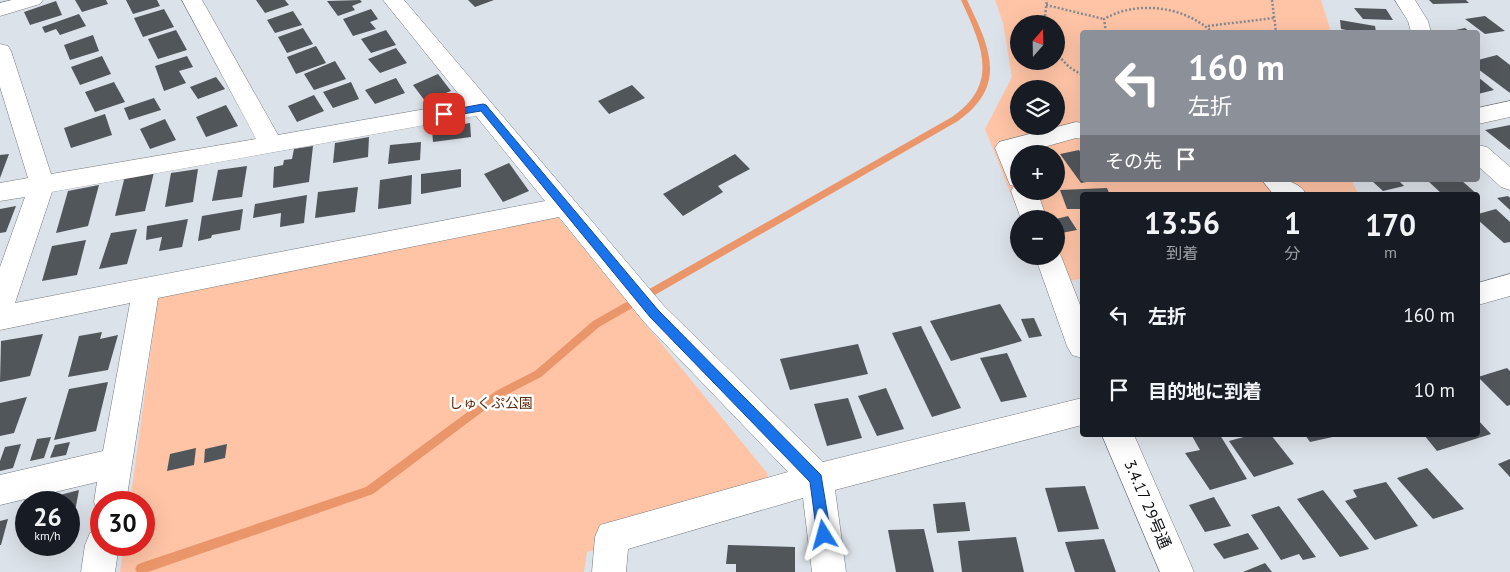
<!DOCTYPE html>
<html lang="ja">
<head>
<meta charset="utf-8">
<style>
  :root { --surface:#171b24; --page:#20242c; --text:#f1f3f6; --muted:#9ea1a6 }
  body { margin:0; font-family:"PT Sans","Noto Sans JP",sans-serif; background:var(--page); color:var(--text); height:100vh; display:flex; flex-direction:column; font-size:19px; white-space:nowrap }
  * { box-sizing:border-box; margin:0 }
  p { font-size:16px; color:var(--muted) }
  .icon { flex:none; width:28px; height:28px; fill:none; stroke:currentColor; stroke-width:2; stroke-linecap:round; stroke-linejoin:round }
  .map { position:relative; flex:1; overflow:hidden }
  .sheet { position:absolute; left:1080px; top:192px; width:400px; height:245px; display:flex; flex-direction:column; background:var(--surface); border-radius:5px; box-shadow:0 5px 20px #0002 }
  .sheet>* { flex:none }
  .hud { position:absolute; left:1080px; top:30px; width:400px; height:152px; border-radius:5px; box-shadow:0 5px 20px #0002; background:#8c9099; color:#fff; overflow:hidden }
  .needle { width:32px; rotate:20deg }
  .controls { position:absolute; left:1010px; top:15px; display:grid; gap:10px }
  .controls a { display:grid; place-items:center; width:55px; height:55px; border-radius:50%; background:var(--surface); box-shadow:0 5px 20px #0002; font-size:25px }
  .speed { position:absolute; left:15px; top:491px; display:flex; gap:10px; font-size:25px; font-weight:700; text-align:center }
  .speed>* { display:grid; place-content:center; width:65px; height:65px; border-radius:50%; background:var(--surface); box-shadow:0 5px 20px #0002; line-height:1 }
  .speed small { font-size:12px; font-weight:400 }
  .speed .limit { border:8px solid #d22; background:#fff; color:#111 }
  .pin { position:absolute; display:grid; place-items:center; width:42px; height:42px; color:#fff; margin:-21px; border-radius:10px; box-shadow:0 2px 8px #0006 }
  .me { position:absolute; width:55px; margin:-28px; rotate:352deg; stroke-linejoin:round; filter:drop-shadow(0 0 4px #0008) }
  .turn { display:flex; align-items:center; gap:18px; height:105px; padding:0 25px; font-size:22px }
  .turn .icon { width:65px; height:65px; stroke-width:2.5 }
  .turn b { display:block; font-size:35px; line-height:42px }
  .then { display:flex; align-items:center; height:48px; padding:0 25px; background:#0003; gap:10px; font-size:19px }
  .eta { display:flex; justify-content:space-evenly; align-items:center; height:85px; text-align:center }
  .eta b { font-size:30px; font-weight:600; line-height:35px }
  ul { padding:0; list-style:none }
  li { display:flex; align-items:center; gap:15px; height:75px; padding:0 25px }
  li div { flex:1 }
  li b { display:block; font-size:19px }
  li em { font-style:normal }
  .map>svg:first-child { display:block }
</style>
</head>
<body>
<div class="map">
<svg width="1510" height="572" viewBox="0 0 1510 572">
  <rect width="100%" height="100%" fill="#dce2e9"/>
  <!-- green -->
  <g fill="#ffc4a6" fill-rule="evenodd">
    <path d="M995 0H1321L1331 32H1082V180H1351L1359 195H1082V278L1049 287 1056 256V219H1021L985 129 1012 77 1003 23ZM1019 24H1056V61H1019ZM1019 89H1056V126H1019ZM1019 154H1056V191H1019Z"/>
    <path d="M558 217 767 473 772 500 587 552 584 572H120L124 545H144V502H130L158 298Z"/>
  </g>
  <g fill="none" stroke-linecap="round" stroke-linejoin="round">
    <!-- stream -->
    <path fill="#ea966a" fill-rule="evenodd" d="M961 0H967C989 46 1009 85 958 121L599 327 541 377 502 397 373 494 148 572H137L135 569 137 565 141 563 366 487 496 391 535 371 593 321 952 117C1001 83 981 44 961 0Z"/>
  </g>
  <!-- building -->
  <g fill="#51565b">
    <path d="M75 0H106L108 4 82 12Z"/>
    <path d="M126 0H157L160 6 133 14Z"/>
    <path d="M256 0H285L289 5 265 13Z"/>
    <path d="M360 0 362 2 352 6 355 10 338 16 327 1Z"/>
    <path d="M468 0H494L475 7Z"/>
    <path d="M1429 0H1466L1469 3 1433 4Z"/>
    <path d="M56 1 62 15 30 25 24 12Z"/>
    <path d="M1354 8 1386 9 1393 20 1363 19Z"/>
    <path d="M164 9 174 27 143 37 134 18Z"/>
    <path d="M371 9 378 19 370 22 376 29 353 36 343 19Z"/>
    <path d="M293 11 302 25 275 33 267 20Z"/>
    <path d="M79 14 86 26 60 35 56 29 45 33 42 27Z"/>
    <path d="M1485 16 1505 31 1485 34 1465 19Z"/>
    <path d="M1340 20 1375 26 1376 32H1357L1341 29Z"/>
    <path d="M303 28 313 44 287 53 278 37Z"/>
    <path d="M1465 28 1470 32H1446Z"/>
    <path d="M176 30 187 50 158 59 148 39Z"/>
    <path d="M386 30 396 45 371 53 361 39Z"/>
    <path d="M93 35 99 51 70 60 64 45Z"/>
    <path d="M316 46 326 63 296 74 287 57Z"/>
    <path d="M396 48 407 63 380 73 368 59Z"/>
    <path d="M1497 55 1510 65V93L1478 69V60Z"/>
    <path d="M102 56 111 74 80 85 71 67Z"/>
    <path d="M187 56 193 67 179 71 186 83 164 91 155 66Z"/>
    <path d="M335 61 346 79 314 90 304 74Z"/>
    <path d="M438 74 451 91 425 101 413 85Z"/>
    <path d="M216 77 225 89 198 99 190 87Z"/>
    <path d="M1478 77 1494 90 1478 94Z"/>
    <path d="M396 78 405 93 375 104 365 90Z"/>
    <path d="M114 82 125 102 95 112 85 92Z"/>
    <path d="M351 82 359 99 333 108 323 92Z"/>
    <path d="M632 85 645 98 609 114 598 101Z"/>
    <path d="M314 95 324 111 297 122 288 106Z"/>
    <path d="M154 98 161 110 129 120 124 108Z"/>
    <path d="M226 105 238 126 206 137 196 117Z"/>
    <path d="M105 114 112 135 71 148 64 128Z"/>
    <path d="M165 119 176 140 150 149 140 129Z"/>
    <path d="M470 123 471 137 433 142 432 129Z"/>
    <path d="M1510 125V150L1485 130Z"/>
    <path d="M369 137 368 157 333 163 335 143Z"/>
    <path d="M421 142 420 160 388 164 390 145Z"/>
    <path d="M313 146 309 182 273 188 274 167 283 165 284 160 292 159 294 149Z"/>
    <path d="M1079 150 1082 155V180L1092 181 1081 183 1060 154Z"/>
    <path d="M9 154 0 178V155Z"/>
    <path d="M735 154 750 169 718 186 723 192 683 216 663 194Z"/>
    <path d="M509 163 529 191 503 202 484 174Z"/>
    <path d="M247 166 242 197 212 201 218 170Z"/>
    <path d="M198 169 193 202 165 207 171 173Z"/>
    <path d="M461 169V187L421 194V174Z"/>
    <path d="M154 172 145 211 115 216 125 176Z"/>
    <path d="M412 175 411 204 378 209 380 180Z"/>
    <path d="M1371 180H1398L1404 186 1383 191Z"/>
    <path d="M1427 180H1461L1478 195H1443Z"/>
    <path d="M99 185 88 226 56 233 68 191Z"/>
    <path d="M358 187 355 212 315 218 318 192Z"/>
    <path d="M1107 188 1110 195H1082V209H1067L1060 190Z"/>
    <path d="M307 195 304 223 280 227 281 213 253 218 255 204Z"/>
    <path d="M1508 196 1510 198V210L1497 198Z"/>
    <path d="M16 206 6 232 0 233V209Z"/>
    <path d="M243 209 240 230 212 235 211 238 198 241 202 216Z"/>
    <path d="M1496 209 1510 222V242L1504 243 1478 220V214Z"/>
    <path d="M1068 216 1077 230 1056 234V219Z"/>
    <path d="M188 219 182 247 159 251 162 237 146 240 147 226Z"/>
    <path d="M137 229 127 264 99 269 111 233Z"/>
    <path d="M86 240 77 275 42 281 52 246Z"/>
    <path d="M1000 304 1022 341 951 361 930 321Z"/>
    <path d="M1034 318 1042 336 1029 338 1021 319Z"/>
    <path d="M921 326 961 408 932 417 892 333Z"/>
    <path d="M102 332 100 339 118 335 108 370 68 377 79 336Z"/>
    <path d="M43 334 30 376 0 382 1 341Z"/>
    <path d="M858 344 868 374 790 390 780 359Z"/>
    <path d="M1007 353 1027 397 1001 402 980 358Z"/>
    <path d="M1507 368 1510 371V405L1507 406 1478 377Z"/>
    <path d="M108 382 96 431 54 440 69 389Z"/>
    <path d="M886 388 904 429 877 436 858 396Z"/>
    <path d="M27 397 14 433 0 436V403Z"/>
    <path d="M848 398 862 438 827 446 814 404Z"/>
    <path d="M1478 420 1491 434 1437 451 1424 435H1478Z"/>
    <path d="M1197 435H1220L1247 479 1210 490 1185 453 1200 450 1192 436Z"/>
    <path d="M1251 435H1271L1294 464 1254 477 1229 441Z"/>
    <path d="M1305 435H1337V436L1310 442Z"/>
    <path d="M51 437 44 458 30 461 37 439Z"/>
    <path d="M70 442 66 455 50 458 55 445Z"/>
    <path d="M21 444 13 468 0 471V461L5 447Z"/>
    <path d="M227 444 225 458 204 463 205 449Z"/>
    <path d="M196 448 194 465 167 471 170 454Z"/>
    <path d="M1510 459V477L1498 464Z"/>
    <path d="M1427 468 1464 509 1433 519 1397 478Z"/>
    <path d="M1386 482 1418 526 1375 540 1345 501 1357 497 1353 490Z"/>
    <path d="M1085 486 1099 529 1058 532 1045 488Z"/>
    <path d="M79 490 73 522 69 523V502H36L37 501Z"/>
    <path d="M1323 490 1369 549 1340 557 1297 499Z"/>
    <path d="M1214 497 1231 526 1205 532 1189 505Z"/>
    <path d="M965 502 970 531 937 533 933 504Z"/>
    <path d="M1279 506 1316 557 1303 560 1299 554 1281 560 1251 515Z"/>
    <path d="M8 519 1 545H0V521Z"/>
    <path d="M924 529 934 572H896L888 530Z"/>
    <path d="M1248 533 1259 549 1224 559 1213 544Z"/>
    <path d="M1016 537 1024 572H962L958 541Z"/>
    <path d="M1104 539 1116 572H1075L1065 542Z"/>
    <path d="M728 545 795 547V572H736V564H726Z"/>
    <path d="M1265 563 1272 572H1243Z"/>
  </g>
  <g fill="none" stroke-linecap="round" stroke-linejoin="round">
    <!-- minor casing -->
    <g stroke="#73787e" stroke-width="1">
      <g id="minor">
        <path d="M12 0H43L40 4 0 16V3Z"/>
        <path d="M182 0H202L278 135 465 102 383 0H404L664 306 823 462 1082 398V425L835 490 846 572H812L803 498 628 549 626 572H592L595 537 600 525 788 472 644 322 559 217 158 298 126 502H101V514L98 513 94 502 97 482 0 505V475L103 451 130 303 0 330V267L25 197 0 201V183L28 178 0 87V44L8 46 11 51 51 174 256 139ZM476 116 545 201 15 303 52 192Z"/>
        <path d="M1395 0H1415L1428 21 1431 32H1411L1408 21Z"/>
        <path d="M1510 101V117L1478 124V108Z"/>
        <path d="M1076 122 1082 123V139L1076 138 1019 154V191H1037L1047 219H1021L1011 191 1014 186 1010 185 995 148 999 142Z"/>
        <path d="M1478 145 1487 147 1510 167V190L1501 187 1478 166Z"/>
        <path d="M1262 180C1279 180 1297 178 1307 195H1274Z"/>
        <path d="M1056 248 1061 256 1082 310V358L1072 355 1067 346 1035 256H1056Z"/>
        <path d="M1510 274V296L1478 305V283Z"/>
        <path d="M1102 435H1134L1194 572H1160Z"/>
        <path d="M101 528V545H119L115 572H81L85 545 90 533Z"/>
      </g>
    </g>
    <!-- path -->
    <g stroke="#858a8e" stroke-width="2.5" stroke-dasharray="2 2" stroke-linecap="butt">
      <path d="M1272 0 1276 32"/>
      <path d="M1046 5 1104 19"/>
      <path d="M1044 24 1047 0"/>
      <path d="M1208 26 1274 18"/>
      <path d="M1106 32 1104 19C1137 0 1184 6 1212 32"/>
      <path d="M1056 53 1069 67 1082 75"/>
    </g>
    <!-- minor -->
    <use href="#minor" fill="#fff" fill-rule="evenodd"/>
  </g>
  <!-- route -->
  <path fill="#1a73e8" stroke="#114b97" d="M483 104 486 105 658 310 821 475 831 535 829 540 824 542 819 540 817 535 810 482 650 317 481 111 444 117 440 114 444 111Z"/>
  <g text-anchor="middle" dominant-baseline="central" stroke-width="5" stroke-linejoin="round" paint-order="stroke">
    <!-- park labels -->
    <g font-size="14" fill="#5f2a08" stroke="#fff">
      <text x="491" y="403">しゅくぷ公園</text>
    </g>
    <!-- near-street labels -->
    <g font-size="16" fill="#0b0d0f" stroke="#fff">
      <text transform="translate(1148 504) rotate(67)">3.4.17 29号通</text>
    </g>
  </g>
</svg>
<div class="controls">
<a><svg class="needle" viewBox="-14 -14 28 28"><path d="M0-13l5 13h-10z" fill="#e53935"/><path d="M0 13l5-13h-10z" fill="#9ea1a6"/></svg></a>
<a><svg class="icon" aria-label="layers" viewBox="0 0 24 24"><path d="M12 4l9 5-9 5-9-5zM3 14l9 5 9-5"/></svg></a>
<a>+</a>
<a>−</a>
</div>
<div class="speed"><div>26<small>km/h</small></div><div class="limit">30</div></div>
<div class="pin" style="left:444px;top:114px;background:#d93025"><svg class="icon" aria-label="arrive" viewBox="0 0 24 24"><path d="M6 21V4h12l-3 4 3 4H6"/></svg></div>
<svg class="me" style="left:824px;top:535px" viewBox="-20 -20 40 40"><path d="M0-17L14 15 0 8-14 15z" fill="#1a73e8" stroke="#fff" stroke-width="4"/></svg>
<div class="hud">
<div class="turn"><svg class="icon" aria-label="left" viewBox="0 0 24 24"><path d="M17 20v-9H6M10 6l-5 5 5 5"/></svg><div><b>160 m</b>左折</div></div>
<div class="then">その先<svg class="icon" aria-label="arrive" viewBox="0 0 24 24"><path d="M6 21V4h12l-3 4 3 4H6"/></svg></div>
</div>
<section class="sheet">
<div class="eta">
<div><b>13:56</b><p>到着</p></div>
<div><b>1</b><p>分</p></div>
<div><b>170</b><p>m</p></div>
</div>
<ul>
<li><svg class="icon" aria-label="left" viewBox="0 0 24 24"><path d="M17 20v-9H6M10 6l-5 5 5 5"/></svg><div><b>左折</b></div><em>160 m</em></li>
<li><svg class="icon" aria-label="arrive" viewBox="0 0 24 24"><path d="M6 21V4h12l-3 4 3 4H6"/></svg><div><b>目的地に到着</b></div><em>10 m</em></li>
</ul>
</section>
</div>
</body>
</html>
